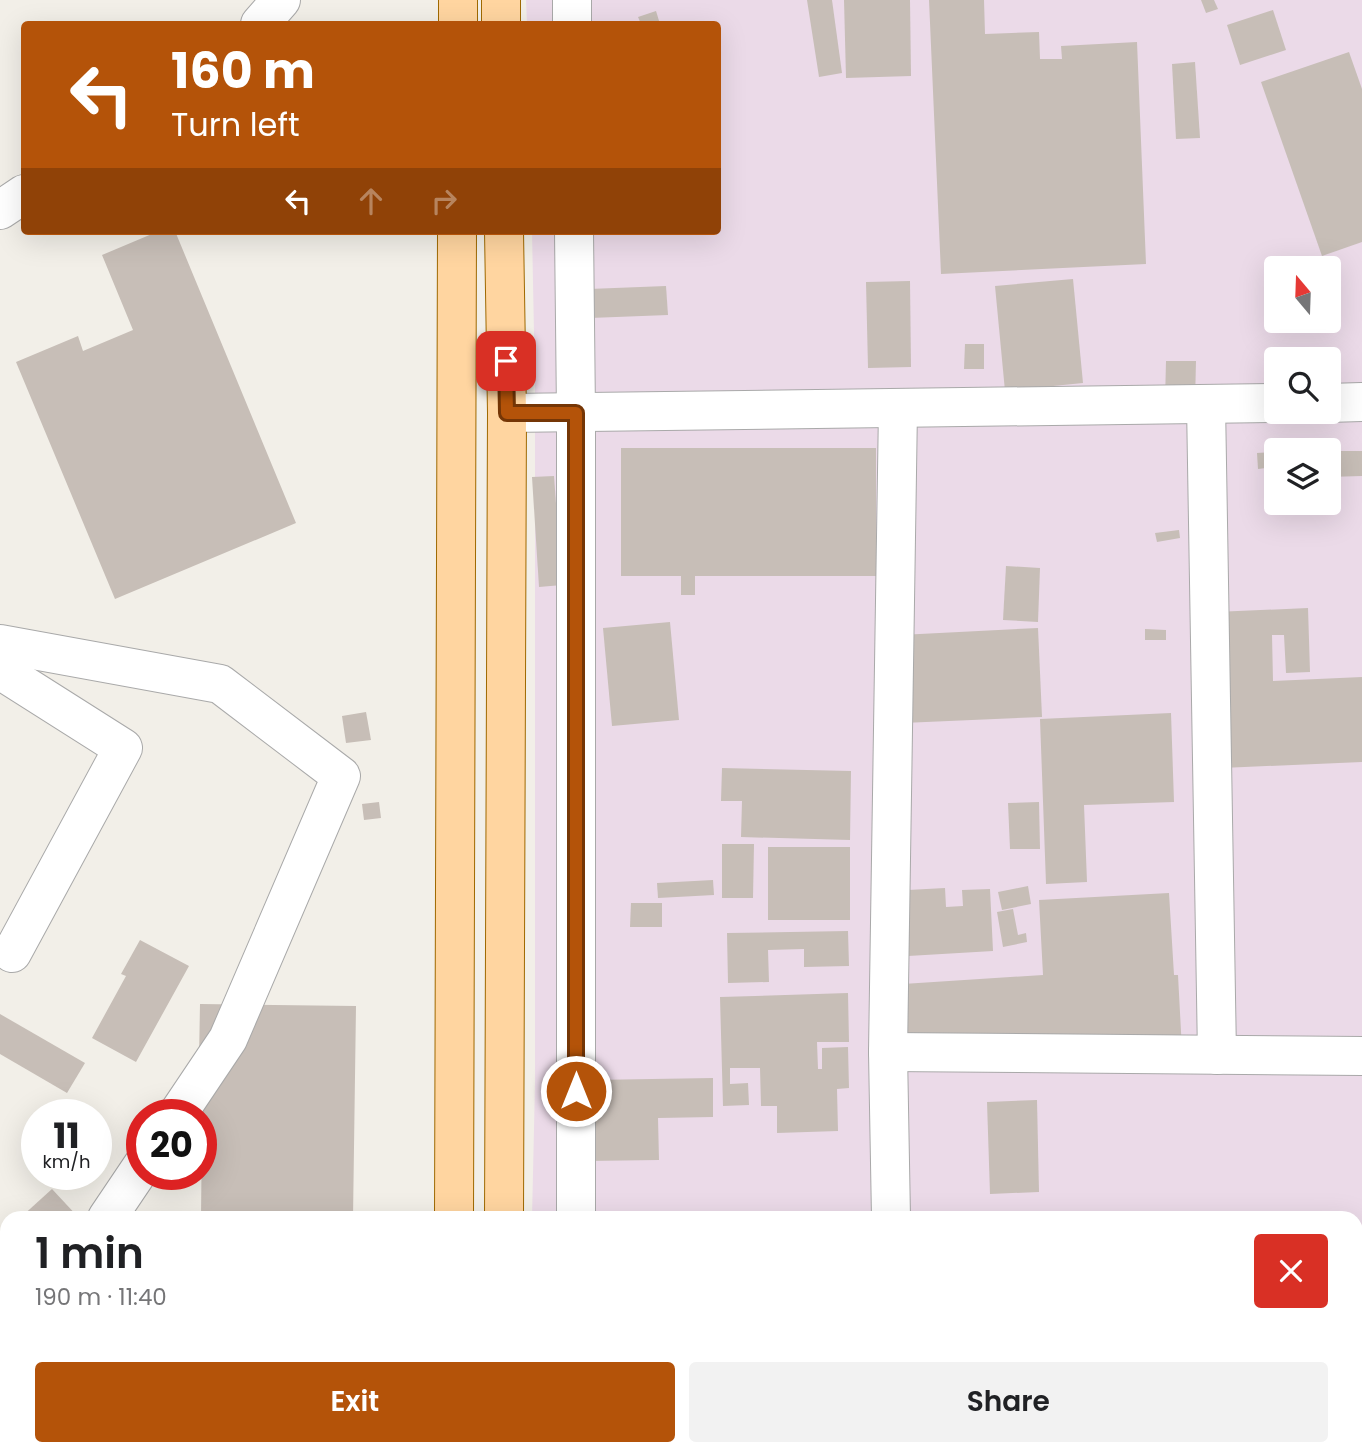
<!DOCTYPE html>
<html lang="en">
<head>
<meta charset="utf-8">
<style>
  :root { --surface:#fff; --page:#f2f2f2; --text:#202124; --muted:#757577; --accent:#b45309 }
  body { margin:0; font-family:Poppins,sans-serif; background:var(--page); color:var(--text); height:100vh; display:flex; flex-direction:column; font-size:26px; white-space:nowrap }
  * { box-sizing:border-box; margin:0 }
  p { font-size:23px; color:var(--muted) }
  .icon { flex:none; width:38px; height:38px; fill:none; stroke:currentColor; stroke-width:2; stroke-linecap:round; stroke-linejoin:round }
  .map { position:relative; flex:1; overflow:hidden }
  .drawer { position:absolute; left:0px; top:1211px; width:1363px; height:245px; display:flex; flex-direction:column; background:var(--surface); border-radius:21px 21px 0 0; box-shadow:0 7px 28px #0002 }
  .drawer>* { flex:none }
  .guide { position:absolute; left:21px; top:21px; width:700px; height:214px; border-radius:7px; box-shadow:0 7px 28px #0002; background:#b45309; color:#fff; overflow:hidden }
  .needle { width:46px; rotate:341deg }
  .tools { position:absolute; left:1264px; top:256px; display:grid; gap:14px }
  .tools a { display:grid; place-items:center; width:77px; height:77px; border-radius:7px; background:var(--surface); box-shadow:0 7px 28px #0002; font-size:35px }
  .speed { position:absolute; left:21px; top:1099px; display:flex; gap:14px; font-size:35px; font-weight:700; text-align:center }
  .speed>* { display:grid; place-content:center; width:91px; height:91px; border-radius:50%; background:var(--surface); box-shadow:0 7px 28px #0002; line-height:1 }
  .speed small { font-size:18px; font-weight:400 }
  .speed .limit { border:10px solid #d22; background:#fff; color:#111 }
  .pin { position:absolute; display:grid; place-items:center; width:60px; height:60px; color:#fff; margin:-30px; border-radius:14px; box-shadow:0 4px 10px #0006 }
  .me { position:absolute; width:77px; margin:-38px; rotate:0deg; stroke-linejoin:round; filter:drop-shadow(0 0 5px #0008) }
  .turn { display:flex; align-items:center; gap:24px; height:147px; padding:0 35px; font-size:32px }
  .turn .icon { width:91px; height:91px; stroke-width:2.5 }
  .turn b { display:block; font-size:49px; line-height:60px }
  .lanes { display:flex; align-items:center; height:66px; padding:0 35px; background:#0003; justify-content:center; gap:35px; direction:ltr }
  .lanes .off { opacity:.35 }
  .round { display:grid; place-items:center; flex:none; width:74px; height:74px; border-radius:7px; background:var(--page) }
  .overview { display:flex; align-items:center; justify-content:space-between; height:119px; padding:0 35px }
  h1 { font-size:42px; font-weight:600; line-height:52px }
  .primary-button { display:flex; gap:14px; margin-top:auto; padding:14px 35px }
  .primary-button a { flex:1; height:80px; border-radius:7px; background:var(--accent); color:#fff; font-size:28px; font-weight:600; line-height:80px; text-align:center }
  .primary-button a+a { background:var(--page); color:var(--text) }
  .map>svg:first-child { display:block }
</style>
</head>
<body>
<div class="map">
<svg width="1362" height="1456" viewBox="0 0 1362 1456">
  <rect width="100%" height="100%" fill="#f2efe8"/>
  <!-- industrial -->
  <g fill="#ebdae8" fill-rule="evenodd">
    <path d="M526 0H1362V1456H528V1449H1356V1218H532L535 1084V384L532 231H718V24H527ZM1276 268H1328V320H1276ZM1276 359H1328V411H1276ZM1276 450H1328V502H1276Z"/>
    <path d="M0 1280 7 1357V1449H15L16 1456H0Z"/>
  </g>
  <!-- building -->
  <g fill="#c7beb7">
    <path d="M807 0H832L842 73 819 77Z"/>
    <path d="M844 0H910L911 76 846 78Z"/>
    <path d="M929 0H984L985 34 1039 32 1040 59H1062L1061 46 1137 42 1146 264 941 274Z"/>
    <path d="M1201 0H1214L1218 9 1206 13Z"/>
    <path d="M1273 10 1286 50 1240 65 1227 25Z"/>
    <path d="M656 11 660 24H641L638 17Z"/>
    <path d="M1349 52 1362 89V242L1322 256 1261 82Z"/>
    <path d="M1195 62 1200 138 1176 139 1172 64Z"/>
    <path d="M159 231H175L296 523 115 599 16 362 78 336 83 351 133 330 102 255Z"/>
    <path d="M1073 279 1083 383 1005 391 995 286Z"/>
    <path d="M910 281 911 367 868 368 866 282Z"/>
    <path d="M666 286 668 315 590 318 589 289Z"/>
    <path d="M965 344H984V369H964Z"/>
    <path d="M1166 361H1196L1195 402 1165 401Z"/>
    <path d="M621 448H876V576H695V595H681V576H621Z"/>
    <path d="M1328 451H1362V476L1328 477Z"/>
    <path d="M1272 452 1273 467 1258 469 1257 453Z"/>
    <path d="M554 476 562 585 539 587 532 477Z"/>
    <path d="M1179 530 1180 538 1157 542 1155 533Z"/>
    <path d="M1006 566 1040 568 1038 622 1003 620Z"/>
    <path d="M1308 608 1310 672 1286 673 1284 635H1272L1273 681 1362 677V762L1222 768 1215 612Z"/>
    <path d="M670 622 679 720 612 726 603 628Z"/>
    <path d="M1038 628 1042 717 903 723 900 635Z"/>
    <path d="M1145 629 1166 630V640H1145Z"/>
    <path d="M366 712 371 740 346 743 342 716Z"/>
    <path d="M1171 713 1174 802 1084 805 1087 882 1046 884 1040 719Z"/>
    <path d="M722 768 851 771 850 840 741 837 742 801H721Z"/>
    <path d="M379 802 381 818 364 820 362 804Z"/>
    <path d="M1039 802 1040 849H1010L1008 803Z"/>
    <path d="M722 844H754L753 898H722Z"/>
    <rect x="768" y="847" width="82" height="73"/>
    <path d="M713 880 714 895 658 898 657 883Z"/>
    <path d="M1028 886 1031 904 1002 910 998 892Z"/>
    <path d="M945 888 946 907 963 906 962 890 990 889 993 951 908 956 907 925H910L908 890Z"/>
    <path d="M1169 893 1174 975H1178L1182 1050 908 1067 903 984 1043 975 1039 900Z"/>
    <path d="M631 903H662V927H630Z"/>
    <path d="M1013 909 1018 935 1026 933 1027 942 1003 947 997 912Z"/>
    <path d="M848 931 849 966 804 967V949L768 950 769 982 728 983 727 933Z"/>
    <path d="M140 940 189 966 136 1062 92 1038 126 976 121 974Z"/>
    <path d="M848 993 849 1042H817L818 1069H822V1048L848 1047 849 1088 837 1089 838 1131 777 1133V1106H761L760 1068H730V1084L748 1083 749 1105 723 1106 720 997Z"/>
    <path d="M200 1004 356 1006 353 1218 201 1216 202 1128 201 1115H198Z"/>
    <path d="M0 1014 85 1063 67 1093 0 1054Z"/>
    <path d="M713 1078V1117L658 1118 659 1160 587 1161 591 1080Z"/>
    <path d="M1037 1100 1039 1192 990 1194 987 1102Z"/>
    <path d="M52 1189 79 1218H20Z"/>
    <path d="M7 1322V1365H6L0 1340V1324Z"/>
    <rect x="592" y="1449" width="234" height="7"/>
    <path d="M906 1449H1119L1120 1456H907Z"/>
  </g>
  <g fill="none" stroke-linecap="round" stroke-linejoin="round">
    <!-- minor casing -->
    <g stroke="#a9a9a9" stroke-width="40">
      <g id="minor">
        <path d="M572 0V24"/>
        <path d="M260 24 281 0"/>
        <path d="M0 210 24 194"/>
        <path d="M574 231 576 413V1218"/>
        <path d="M1328 403 1362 402"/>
        <path d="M1206 404 1217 1055"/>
        <path d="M507 413 1276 403"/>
        <path d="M0 644 220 684 341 776 228 1039 177 1115"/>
        <path d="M0 670 123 748 12 953"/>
        <path d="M888 1052 1362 1056"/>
        <path d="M107 1218 142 1166"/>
        <path d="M891 1218 888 1052 898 408"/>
        <path d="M578 1449V1456"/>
        <path d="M894 1449 895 1456"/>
      </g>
    </g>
    <!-- major casing -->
    <g stroke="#9f6900" stroke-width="40">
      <g id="major">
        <path d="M501 0V24"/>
        <path d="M458 24V0"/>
        <path d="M454 1218 457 231"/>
        <path d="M504 1218 507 413 504 231"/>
        <path d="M455 1449V1456"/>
        <path d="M503 1456V1449"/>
      </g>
    </g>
    <!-- minor -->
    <use href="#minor" stroke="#fff" stroke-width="38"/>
    <!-- major -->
    <use href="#major" stroke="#ffd5a0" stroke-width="38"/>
  </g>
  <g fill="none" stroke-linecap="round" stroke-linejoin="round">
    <!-- route casing -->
    <g stroke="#753606" stroke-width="18">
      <path id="route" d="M506 361 507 413H576V1091"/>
    </g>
    <!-- route -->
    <use href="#route" stroke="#b45309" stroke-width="12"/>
  </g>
</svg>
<div class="tools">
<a><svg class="needle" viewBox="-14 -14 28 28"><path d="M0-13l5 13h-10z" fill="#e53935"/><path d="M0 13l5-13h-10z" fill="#757577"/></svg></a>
<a><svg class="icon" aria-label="search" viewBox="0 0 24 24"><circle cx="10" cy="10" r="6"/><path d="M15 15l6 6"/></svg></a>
<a><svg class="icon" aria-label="layers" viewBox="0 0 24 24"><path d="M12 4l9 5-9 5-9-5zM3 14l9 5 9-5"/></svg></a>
</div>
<div class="speed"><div>11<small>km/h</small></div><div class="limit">20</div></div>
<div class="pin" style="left:506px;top:361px;background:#d93025"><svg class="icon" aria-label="arrive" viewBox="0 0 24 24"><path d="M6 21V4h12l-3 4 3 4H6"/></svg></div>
<svg class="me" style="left:576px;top:1091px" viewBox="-20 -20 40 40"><circle r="17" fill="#b45309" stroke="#fff" stroke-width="3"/><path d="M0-11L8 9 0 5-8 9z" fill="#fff"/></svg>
<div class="guide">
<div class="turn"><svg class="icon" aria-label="left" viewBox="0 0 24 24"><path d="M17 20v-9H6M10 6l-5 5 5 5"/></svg><div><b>160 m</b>Turn left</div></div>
<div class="lanes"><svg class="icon" aria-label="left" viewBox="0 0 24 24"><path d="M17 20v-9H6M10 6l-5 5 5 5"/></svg><svg class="icon off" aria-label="ahead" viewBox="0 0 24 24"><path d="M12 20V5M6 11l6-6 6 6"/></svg><svg class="icon off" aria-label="right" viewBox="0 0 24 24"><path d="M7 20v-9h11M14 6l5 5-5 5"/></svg></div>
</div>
<section class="drawer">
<div class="overview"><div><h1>1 min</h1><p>190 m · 11:40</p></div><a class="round" style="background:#d93025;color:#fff"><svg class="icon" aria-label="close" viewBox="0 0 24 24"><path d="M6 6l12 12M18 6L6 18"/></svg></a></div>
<div class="primary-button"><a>Exit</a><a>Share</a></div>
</section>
</div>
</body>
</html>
